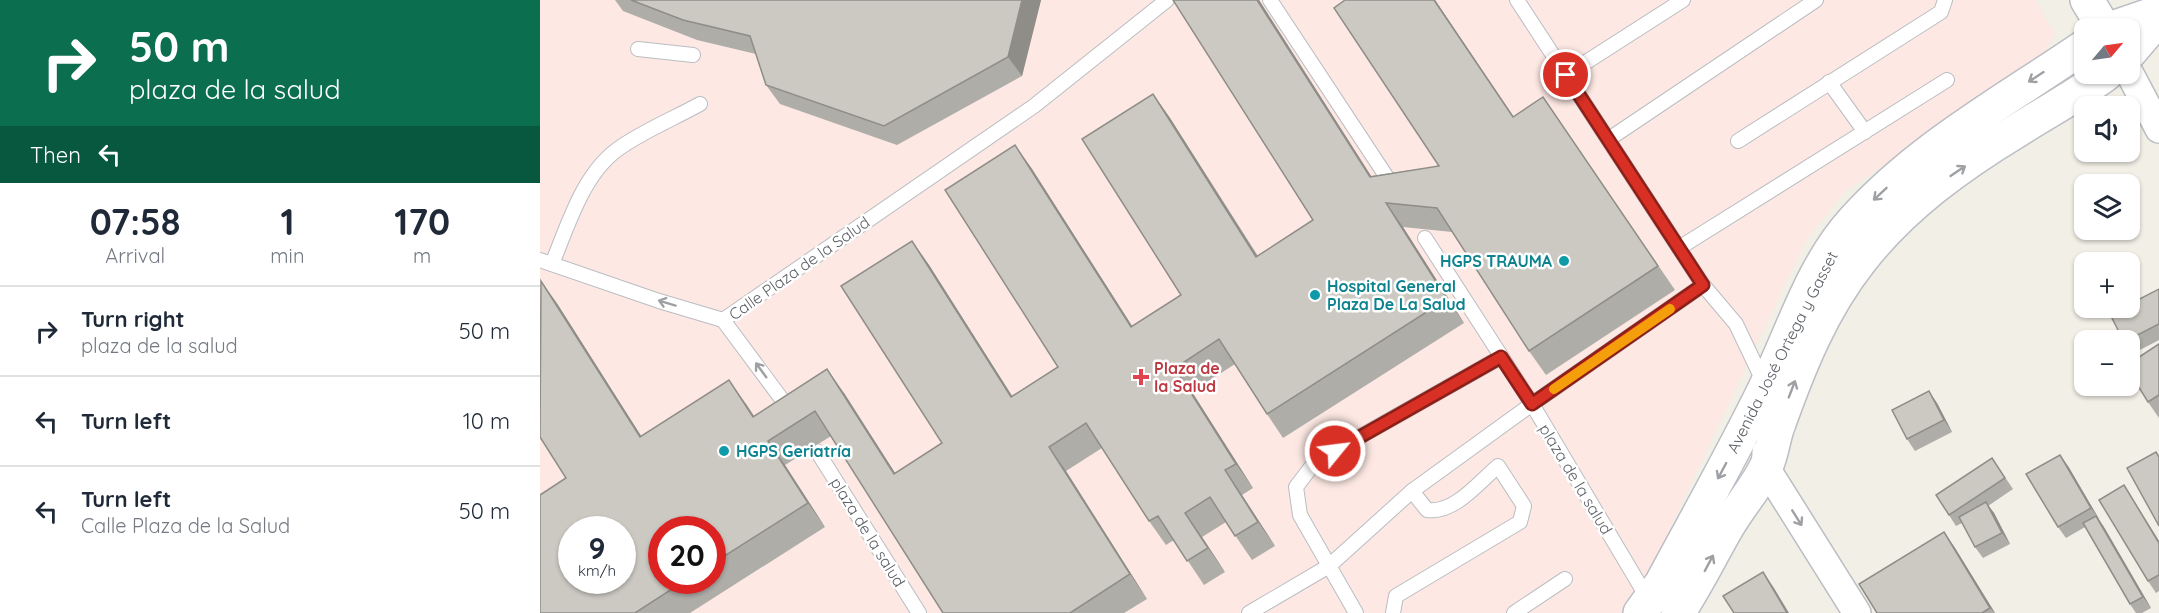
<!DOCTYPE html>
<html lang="en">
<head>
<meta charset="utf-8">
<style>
  :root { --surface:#fff; --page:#f6f6f7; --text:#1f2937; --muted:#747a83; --line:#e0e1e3 }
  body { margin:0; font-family:Quicksand,sans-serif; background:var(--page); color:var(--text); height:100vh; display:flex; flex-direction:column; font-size:22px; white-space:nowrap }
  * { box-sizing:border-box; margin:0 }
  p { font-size:20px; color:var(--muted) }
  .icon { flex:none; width:33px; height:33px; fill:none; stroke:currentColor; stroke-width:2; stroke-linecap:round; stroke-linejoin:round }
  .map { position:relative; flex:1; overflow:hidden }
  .panel { display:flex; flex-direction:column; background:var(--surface); width:540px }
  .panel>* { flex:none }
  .top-card { background:#0b6e4f; color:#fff; overflow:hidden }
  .needle { width:39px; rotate:61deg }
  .buttons { position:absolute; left:1534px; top:18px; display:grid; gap:12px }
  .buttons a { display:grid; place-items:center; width:66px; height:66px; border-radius:12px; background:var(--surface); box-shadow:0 2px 4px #0004; font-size:30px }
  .speed { position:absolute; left:18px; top:516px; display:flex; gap:12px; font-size:30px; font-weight:700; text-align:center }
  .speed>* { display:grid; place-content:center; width:78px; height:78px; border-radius:50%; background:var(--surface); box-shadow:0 2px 4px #0004; line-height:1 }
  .speed small { font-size:15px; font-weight:400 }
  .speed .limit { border:9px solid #d22; background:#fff; color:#111 }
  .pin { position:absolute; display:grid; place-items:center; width:51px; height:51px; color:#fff; margin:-26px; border:3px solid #fff; border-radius:50%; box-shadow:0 2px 6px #0007 }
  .me { position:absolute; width:66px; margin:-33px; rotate:61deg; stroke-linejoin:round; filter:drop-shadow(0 0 4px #0008) }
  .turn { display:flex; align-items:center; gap:21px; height:126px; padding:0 30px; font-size:27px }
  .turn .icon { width:78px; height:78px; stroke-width:2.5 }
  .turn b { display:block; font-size:42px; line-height:51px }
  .then { display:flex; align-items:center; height:57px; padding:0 30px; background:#0003; gap:12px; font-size:22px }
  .eta { display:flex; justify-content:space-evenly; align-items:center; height:102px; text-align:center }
  .eta b { font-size:36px; font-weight:700; line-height:42px }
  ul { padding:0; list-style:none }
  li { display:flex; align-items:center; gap:18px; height:90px; padding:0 30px; border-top:2px solid var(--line) }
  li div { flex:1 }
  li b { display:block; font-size:22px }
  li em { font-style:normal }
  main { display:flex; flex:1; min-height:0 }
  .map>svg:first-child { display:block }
</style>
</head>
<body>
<main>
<section class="panel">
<div class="top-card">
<div class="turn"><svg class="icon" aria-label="right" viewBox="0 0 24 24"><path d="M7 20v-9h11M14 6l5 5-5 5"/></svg><div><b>50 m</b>plaza de la salud</div></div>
<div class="then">Then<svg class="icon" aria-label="left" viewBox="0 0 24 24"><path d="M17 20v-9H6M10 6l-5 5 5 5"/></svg></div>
</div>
<div class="eta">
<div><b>07:58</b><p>Arrival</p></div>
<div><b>1</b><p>min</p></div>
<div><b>170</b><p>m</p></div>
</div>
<ul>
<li><svg class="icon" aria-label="right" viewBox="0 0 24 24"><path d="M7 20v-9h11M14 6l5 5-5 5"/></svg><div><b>Turn right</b><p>plaza de la salud</p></div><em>50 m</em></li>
<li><svg class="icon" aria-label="left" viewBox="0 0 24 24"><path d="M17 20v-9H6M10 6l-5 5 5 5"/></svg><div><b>Turn left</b></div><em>10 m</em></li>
<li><svg class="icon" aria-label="left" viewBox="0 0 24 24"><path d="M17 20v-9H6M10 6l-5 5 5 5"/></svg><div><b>Turn left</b><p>Calle Plaza de la Salud</p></div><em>50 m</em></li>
</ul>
</section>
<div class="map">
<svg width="1619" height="613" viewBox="0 0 1619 613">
  <rect width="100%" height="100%" fill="#f1efe6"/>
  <!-- medical -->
  <path fill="#fde8e3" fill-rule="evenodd" d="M0 0H1495L1515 34 1498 64 1305 191 1266 240 1090 613H0ZM32 530H82V580H32ZM122 530H172V580H122Z"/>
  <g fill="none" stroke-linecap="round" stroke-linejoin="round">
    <!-- service casing -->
    <g stroke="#babdc2" stroke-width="16">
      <g id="service">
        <path d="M730 0 854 188"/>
        <path d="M977 0 1163 285 1196 324 1224 383"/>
        <path d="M98 49 153 55"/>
        <path d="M1026 75 1143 0"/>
        <path d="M1289 82 1325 132"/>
        <path d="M1069 139 1276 0"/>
        <path d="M1198 141 1401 12 1405 0"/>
        <path d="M885 238 992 404 1108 599"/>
        <path d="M1139 248 1407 80"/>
        <path d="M0 260 119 301 183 320"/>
        <path d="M12 264C28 225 43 174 78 149 103 131 133 119 160 104"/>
        <path d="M183 320 494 106 627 0"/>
        <path d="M183 320 252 413"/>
        <path d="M277 451 379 613"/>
        <path d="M709 613 789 566 872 491"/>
        <path d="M816 613 760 515 756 487 775 462 961 357"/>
        <path d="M853 613 856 596 980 522 984 506 958 466C938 483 914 514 887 510L872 491 992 404 1163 285"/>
        <path d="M974 613 1025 579"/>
      </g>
    </g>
    <!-- minor casing -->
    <g stroke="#babdc2" stroke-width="30">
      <g id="minor">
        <path d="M1590 74 1619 129"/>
        <path d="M1226 452V468L1317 613"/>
      </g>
    </g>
    <!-- tertiary casing -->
    <g stroke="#babdc2" stroke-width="36">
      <path id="tertiary" d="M1547 0 1564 28"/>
    </g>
    <!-- secondary casing -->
    <g stroke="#bbbec4" stroke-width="36">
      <g id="secondary">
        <path d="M1572 28 1619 12"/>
        <path d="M1590 52 1619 18"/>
        <path d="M1100 613 1121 584C1156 519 1193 454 1225 388 1253 332 1271 267 1314 220 1380 147 1465 101 1545 46"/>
        <path d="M1138 613C1157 585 1171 555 1188 526 1199 507 1215 489 1225 469 1232 456 1233 439 1238 426 1259 367 1282 309 1321 260 1363 206 1420 165 1478 130 1508 111 1538 95 1566 74"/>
      </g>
    </g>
    <!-- service -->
    <use href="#service" stroke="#fff" stroke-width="14"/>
    <!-- minor -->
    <use href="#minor" stroke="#fff" stroke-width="27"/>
    <!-- tertiary -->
    <use href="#tertiary" stroke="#fff" stroke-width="33"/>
    <!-- secondary -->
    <use href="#secondary" stroke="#fff" stroke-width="33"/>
  </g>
  <!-- wall -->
  <g fill="#afada8" fill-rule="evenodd">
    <path d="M75 0H501L482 76 357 145 240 104 226 85 216 54 157 40 83 11Z"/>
    <path d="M633 0H719L831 176 899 166 805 0H895L973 117 1003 97 1135 290 1006 375 989 351 912 232 863 227 924 323 743 438 727 414 695 364 652 392 713 488 702 495 735 546 712 560 686 522 662 537 685 572 664 585 634 540 626 545 609 521 562 448 526 471 607 599 584 613H403L291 436 245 465 285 527 150 613H0L26 478 1 281 18 305 101 436 206 404 214 416 304 393 355 473 402 443 372 241 389 265 472 396 518 367 475 145 492 169 592 326 641 295 613 94 630 118 718 256 773 220ZM172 530V580H122Z"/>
    <path d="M1619 289V340L1592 354 1590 351V340H1583Z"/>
    <path d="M1619 344V418L1608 402Z"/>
    <path d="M1397 403 1412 432 1375 451 1367 439Z"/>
    <path d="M1452 458 1473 489 1448 506 1454 513 1470 544 1443 558 1435 547 1422 523 1416 526 1396 495Z"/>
    <path d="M1528 466 1611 608 1602 613H1596L1590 604 1545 527 1526 538 1518 527Z"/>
    <path d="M1584 485 1619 541V591L1616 593 1608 581Z"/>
    <path d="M1404 532 1415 548 1455 613H1337Z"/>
  </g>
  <!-- shaded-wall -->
  <g fill="#8f8d88">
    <path d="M482 0H501L482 76 468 57Z"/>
    <path d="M717 0H719L847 201 830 177Z"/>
    <path d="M894 0H895L990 141 973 117Z"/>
    <path d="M613 94 630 118 733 281 716 257Z"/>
    <path d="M475 145 492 169 608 351 591 327Z"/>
    <path d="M846 203 863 227 924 323 907 299Z"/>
    <path d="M372 241 389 265 488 421 471 397Z"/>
    <path d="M1 281 18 305 117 461 100 437Z"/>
    <path d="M635 368 652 392 713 488 696 464Z"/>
    <path d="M287 369 304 393 371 498 354 474Z"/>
    <path d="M189 380 206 404 230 441 213 417Z"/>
    <path d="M1389 391 1397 403 1412 432 1404 420Z"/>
    <path d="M228 441 245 465 285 527 268 503Z"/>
    <path d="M509 447 526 471 607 599 590 574Z"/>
    <path d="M1520 455 1528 466 1559 519 1551 508Z"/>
    <path d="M685 470 702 495 735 546 718 522Z"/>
    <path d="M1584 485 1619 541V543Z"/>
    <path d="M1446 502 1454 513 1470 544 1462 533Z"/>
    <path d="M645 513 662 537 685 572 668 548Z"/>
    <path d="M1556 516 1564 527 1611 608 1603 597Z"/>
    <path d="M1404 532 1415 548 1455 613 1450 608Z"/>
    <path d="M1223 572 1234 588 1249 613H1247Z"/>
  </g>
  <!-- building -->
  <g fill="#ccc9c3" stroke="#8f8d88" stroke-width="1.5" fill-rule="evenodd">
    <path d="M91 0H482L468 57 344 126 226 85 210 36 143 20Z"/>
    <path d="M633 0H717L830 177 899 166 794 8 805 0H894L973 117 1003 97 1118 266 989 351 897 208 846 203 907 299 727 414 679 339 635 368 696 464 685 470 718 522 695 536 670 497 645 513 668 548 647 561 618 516 609 521 546 423 509 447 590 574 530 613H403L275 411 228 441 268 503 172 564V530H122V580H146L95 613H0V495L26 478 0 437 1 281 100 437 189 380 213 417 287 369 354 474 402 443 301 286 372 241 471 397 518 367 405 190 475 145 591 327 641 295 542 139 613 94 716 257 773 220ZM32 530H82V580H32Z"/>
    <path d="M1619 289V324L1588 340H1583L1570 314 1583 308H1590V304Z"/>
    <path d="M1619 344V395L1608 402 1590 373V363Z"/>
    <path d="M1389 391 1404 420 1367 439 1352 410Z"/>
    <path d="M1616 452 1619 457V526L1587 468Z"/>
    <path d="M1520 455 1551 508 1518 527 1486 474Z"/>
    <path d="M1452 458 1465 478 1409 515 1396 495Z"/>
    <path d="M1584 485 1619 543V575L1608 581 1559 500Z"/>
    <path d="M1446 502 1462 533 1435 547 1419 517Z"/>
    <path d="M1556 516 1603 597 1590 604 1543 523Z"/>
    <path d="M1404 532 1450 608 1442 613H1337L1319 584Z"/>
    <path d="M1223 572 1247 613H1194L1183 596Z"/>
  </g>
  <!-- one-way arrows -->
  <defs><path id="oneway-shaft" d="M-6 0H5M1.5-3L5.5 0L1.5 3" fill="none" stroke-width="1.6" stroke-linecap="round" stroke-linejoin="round" transform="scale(1.5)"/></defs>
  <g stroke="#9ea0a4">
    <use href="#oneway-shaft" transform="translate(1496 77) rotate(147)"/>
    <use href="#oneway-shaft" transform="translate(1418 171) rotate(-34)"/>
    <use href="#oneway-shaft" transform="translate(1340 194) rotate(137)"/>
    <use href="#oneway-shaft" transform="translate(127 303) rotate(-163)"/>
    <use href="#oneway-shaft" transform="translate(221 370) rotate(-126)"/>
    <use href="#oneway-shaft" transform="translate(1252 389) rotate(-69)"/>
    <use href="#oneway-shaft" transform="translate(1182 471) rotate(118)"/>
    <use href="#oneway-shaft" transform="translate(1257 518) rotate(58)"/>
    <use href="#oneway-shaft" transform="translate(1169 563) rotate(-62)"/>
  </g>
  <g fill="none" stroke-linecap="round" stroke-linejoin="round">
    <!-- route casing -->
    <g stroke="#8d1f18" stroke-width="15">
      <path id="route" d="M795 451 961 357 992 404 1163 285 1026 75"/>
    </g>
    <!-- route -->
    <use href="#route" stroke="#d93025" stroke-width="10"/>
    <!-- slow -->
    <path stroke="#f59e0b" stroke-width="10" d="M1014 389 1130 309"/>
  </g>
  <!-- markers -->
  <g fill="#0f9aa8" stroke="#fff" stroke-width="2">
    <circle cx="1024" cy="261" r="6"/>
    <circle cx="775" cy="295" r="6"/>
    <circle cx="184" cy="451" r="6"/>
  </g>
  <path fill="#e0444e" stroke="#fff" stroke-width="2" d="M598 368h6v6h6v6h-6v6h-6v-6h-6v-6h6z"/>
  <g text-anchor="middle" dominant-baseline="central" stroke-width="5" stroke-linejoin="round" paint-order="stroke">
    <!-- culture labels -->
    <g font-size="16" font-weight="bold" fill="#0d838f" stroke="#fff" text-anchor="start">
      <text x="1012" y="261" text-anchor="end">HGPS TRAUMA</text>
      <text x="787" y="286">Hospital General<tspan x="787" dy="18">Plaza De La Salud</tspan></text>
      <text x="196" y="451">HGPS Geriatría</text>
    </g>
    <!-- street labels -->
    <g font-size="16" fill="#5d6167" stroke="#fff">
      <text transform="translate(259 268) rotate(-35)">Calle Plaza de la Salud</text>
      <text transform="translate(1242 352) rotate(-63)">Avenida José Ortega y Gasset</text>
      <text transform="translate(1036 479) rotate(59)">plaza de la salud</text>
      <text transform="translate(328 532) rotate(58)">plaza de la salud</text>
    </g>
    <!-- health labels -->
    <g font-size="16" font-weight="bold" fill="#be3a42" stroke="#fff" text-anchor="start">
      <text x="614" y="368">Plaza de<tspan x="614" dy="18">la Salud</tspan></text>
    </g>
  </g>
</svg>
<div class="buttons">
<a><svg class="needle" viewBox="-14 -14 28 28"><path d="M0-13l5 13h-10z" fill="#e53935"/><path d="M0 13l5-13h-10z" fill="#747a83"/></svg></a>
<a><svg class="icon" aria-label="sound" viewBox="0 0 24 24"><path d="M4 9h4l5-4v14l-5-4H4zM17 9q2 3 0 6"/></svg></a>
<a><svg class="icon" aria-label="layers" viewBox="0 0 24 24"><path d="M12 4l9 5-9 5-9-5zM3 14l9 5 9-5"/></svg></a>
<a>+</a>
<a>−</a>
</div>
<div class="speed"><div>9<small>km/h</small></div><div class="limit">20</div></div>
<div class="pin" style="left:1026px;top:75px;background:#d93025"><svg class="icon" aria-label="arrive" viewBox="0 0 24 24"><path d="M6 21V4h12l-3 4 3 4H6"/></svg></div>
<svg class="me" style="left:795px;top:451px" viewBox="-20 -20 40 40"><circle r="17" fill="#d93025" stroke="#fff" stroke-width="3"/><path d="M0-11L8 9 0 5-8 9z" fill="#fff"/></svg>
</div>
</main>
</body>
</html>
